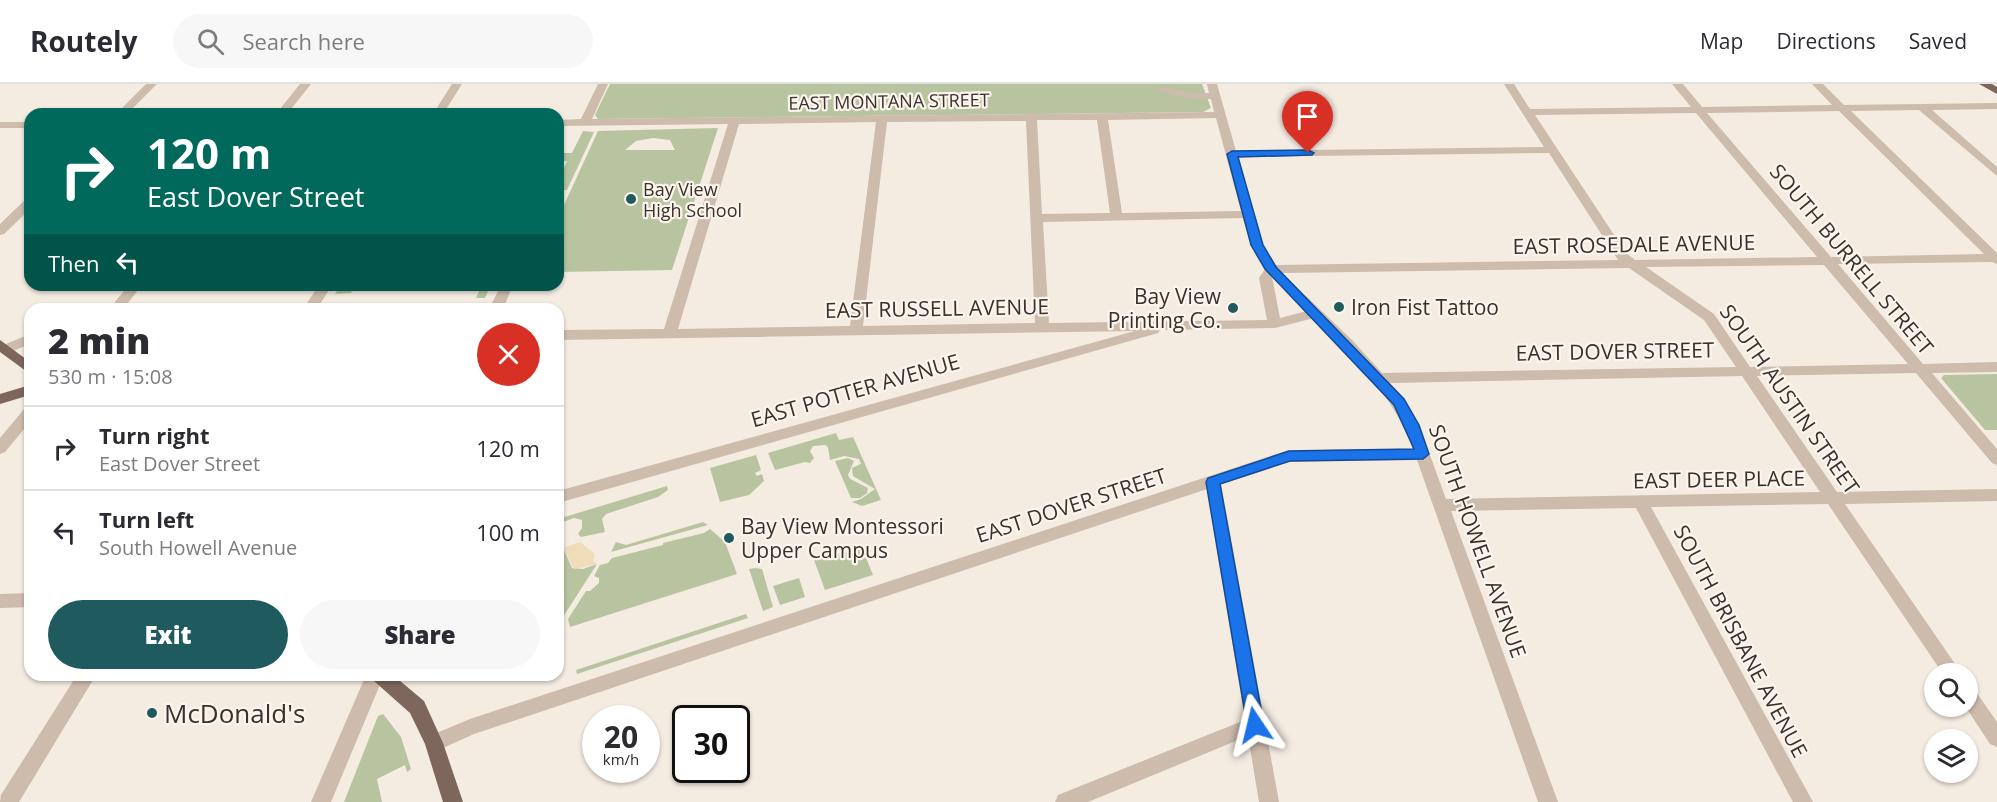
<!DOCTYPE html>
<html lang="en">
<head>
<meta charset="utf-8">
<style>
  :root { --surface:#fff; --page:#f7f7f7; --text:#2b2b33; --muted:#7c7c81; --line:#e1e1e2; --accent:#1f5a5e }
  body { margin:0; font-family:"Open Sans",sans-serif; background:var(--page); color:var(--text); height:100vh; display:flex; flex-direction:column; font-size:22px; white-space:nowrap }
  * { box-sizing:border-box; margin:0 }
  p { font-size:20px; color:var(--muted) }
  .icon { flex:none; width:33px; height:33px; fill:none; stroke:currentColor; stroke-width:2; stroke-linecap:round; stroke-linejoin:round }
  .map { position:relative; flex:1; overflow:hidden }
  .side { position:absolute; left:24px; top:219px; width:540px; height:378px; display:flex; flex-direction:column; background:var(--surface); border-radius:18px; box-shadow:0 2px 4px #0004 }
  .side>* { flex:none }
  .guide { position:absolute; left:24px; top:24px; width:540px; height:183px; border-radius:18px; box-shadow:0 2px 4px #0004; background:#00695c; color:#fff; overflow:hidden }
  .tools { position:absolute; left:1924px; top:579px; display:grid; gap:12px }
  .tools a { display:grid; place-items:center; width:54px; height:54px; border-radius:50%; background:var(--surface); box-shadow:0 2px 4px #0004; font-size:30px }
  .speed { position:absolute; left:582px; top:621px; display:flex; gap:12px; font-size:30px; font-weight:700; text-align:center }
  .speed>* { display:grid; place-content:center; width:78px; height:78px; border-radius:50%; background:var(--surface); box-shadow:0 2px 4px #0004; line-height:1 }
  .speed small { font-size:15px; font-weight:400 }
  .speed .limit { border:3px solid #111; border-radius:9px; background:#fff; color:#111 }
  .pin { position:absolute; display:grid; place-items:center; width:51px; height:51px; color:#fff; margin:-62px -26px; border-radius:50% 50% 50% 0; rotate:-45deg; box-shadow:0 0 6px #0007 }
  .pin .icon { rotate:45deg }
  .me { position:absolute; width:66px; margin:-33px; rotate:350deg; stroke-linejoin:round; filter:drop-shadow(0 0 4px #0008) }
  .turn { display:flex; align-items:center; gap:21px; height:126px; padding:0 24px; font-size:27px }
  .turn .icon { width:78px; height:78px; stroke-width:2.5 }
  .turn b { display:block; font-size:42px; line-height:51px }
  .then { display:flex; align-items:center; height:57px; padding:0 24px; background:#0003; gap:12px; font-size:22px }
  .round { display:grid; place-items:center; flex:none; width:63px; height:63px; border-radius:32px; background:var(--page) }
  .headline { display:flex; align-items:center; justify-content:space-between; height:102px; padding:0 24px }
  h1 { font-size:36px; font-weight:800; line-height:45px }
  .cta { display:flex; gap:12px; margin-top:auto; padding:12px 24px }
  .cta a { flex:1; height:69px; border-radius:36px; background:var(--accent); color:#fff; font-size:24px; font-weight:800; line-height:69px; text-align:center }
  .cta a+a { background:var(--page); color:var(--text) }
  ul { padding:0; list-style:none }
  li { display:flex; align-items:center; gap:18px; height:84px; padding:0 24px; border-top:2px solid var(--line) }
  li div { flex:1 }
  li b { display:block; font-size:22px }
  li em { font-style:normal }
  header { display:flex; align-items:center; gap:36px; box-sizing:border-box; height:84px; padding:0 30px; background:var(--surface); border-bottom:2px solid var(--line) }
  header strong { font-size:28px }
  nav { display:flex; gap:33px; margin-inline-start:auto; font-size:21px }
  .search { width:420px; height:54px; background:var(--page); display:flex; align-items:center; gap:15px; box-sizing:border-box; padding:0 21px; border-radius:33px; color:var(--muted); font-size:22px }
  .map>svg:first-child { display:block }
</style>
</head>
<body>
<header>
<strong>Routely</strong>
<div class="search"><svg class="icon" aria-label="search" viewBox="0 0 24 24"><circle cx="10" cy="10" r="6"/><path d="M15 15l6 6"/></svg>Search here</div>
<nav><a>Map</a><a>Directions</a><a>Saved</a></nav>
</header>
<div class="map">
<svg width="1997" height="718" viewBox="0 0 1997 718">
  <rect width="100%" height="100%" fill="#f4ebe1"/>
  <!-- green -->
  <g fill="#b8c4a0" fill-rule="evenodd">
    <path d="M610 0H1202L1211 24 1203 28 598 35 595 31Z"/>
    <path d="M718 44 672 186 558 188V134L598 47ZM653 54 670 56 675 66H625L636 57Z"/>
    <path d="M583 47 594 48 567 106H558V98L567 77H560L564 69H572Z"/>
    <path d="M341 201H491L485 214H476L481 203 354 204 351 209 335 210Z"/>
    <path d="M1997 290V346H1985L1941 294 1944 291Z"/>
    <path d="M836 349 839 356 853 353 881 416 862 422 852 418 861 415 875 405 853 392 852 384 861 380 859 375 844 372 830 376 828 363 825 361 813 362 810 367 814 374 810 379 805 378 775 386 768 369Z"/>
    <path d="M756 371 761 386 755 389 757 392 762 390 764 397 749 411 720 418 710 384Z"/>
    <path d="M848 374 854 377 848 391 850 395 868 404 867 409 860 414H851L835 377Z"/>
    <path d="M667 402 668 406 658 413 606 430 602 435 605 448 581 453 578 450 582 444V436L574 434 563 438 558 435Z"/>
    <path d="M703 438 708 441 611 468 616 458 626 461Z"/>
    <path d="M710 445 725 458 737 490 570 543 568 535 586 507H590L599 499V494L594 492 600 481 608 479 612 474 663 461V459L704 449Z"/>
    <path d="M563 464 572 484 583 485 597 480 561 536 558 514V466Z"/>
    <path d="M862 464 873 491 825 506 814 476Z"/>
    <path d="M755 484 762 485 773 523 763 527 749 485Z"/>
    <path d="M799 494 805 513 780 521 773 502Z"/>
    <path d="M746 530 748 534 577 590 576 586Z"/>
    <path d="M383 630 401 653 411 685 407 688 405 681 377 695 382 718H344L378 632Z"/>
  </g>
  <!-- sand -->
  <path fill="#efdcb8" d="M580 458 595 470 593 477 597 480 574 485 563 464Z"/>
  <g fill="none" stroke-linecap="round" stroke-linejoin="round">
    <!-- minor -->
    <g fill="#cdbbac" fill-rule="evenodd">
      <path d="M146 0H157L127 30H116Z"/>
      <path d="M300 0H311L287 30H276Z"/>
      <path d="M452 0H462L443 30H433Z"/>
      <path d="M598 0H608L592 35 1214 28 1211 15H1189L1157 6 1162 3 1189 9H1209L1207 0H1217L1236 67 1544 63 1504 0H1514L1530 25 1691 23 1672 0H1683L1702 23 1832 21 1812 0H1823L1844 21 1997 19V25L1932 26 1997 83V92L1919 26 1851 27 1997 169V180L1992 178 1838 180 1923 280 1997 278V288L1932 289 1997 365V381L1992 379 1916 289 1757 292 1837 408 1997 405V417L1845 420 1962 590H1943L1828 420 1651 423 1813 718H1793L1636 424 1451 427 1558 718H1538L1417 376 1289 378 1221 400 1279 718H1259L1248 652 1088 718H1055L1058 711 1245 636 1207 405 474 650 434 668 427 665 425 659 427 653 470 635 1289 366 1413 365C1394 312 1353 272 1314 234L1275 244 1160 246 1158 249 558 419V407L1135 247 558 256V246L664 245 728 40 558 42V36L581 35ZM1839 27 1984 170 1831 173 1707 29ZM1696 29 1817 173 1635 176 1626 169 1535 31ZM1216 34 1241 127 1122 129 1108 36ZM1037 36H1097L1110 129 1042 130ZM1026 37 1035 239 863 242 887 38ZM876 38 850 242 678 245 739 40ZM1549 69 1618 176 1275 181 1263 161 1238 73ZM1243 134 1251 161 1265 185 1259 194 1267 236 1049 239 1043 138ZM1824 181 1908 280 1750 283 1714 230 1646 183ZM1629 184 1704 236 1736 283 1382 289 1352 256 1282 189ZM1272 193 1307 227 1280 234ZM1742 292 1820 408 1446 415 1419 341 1390 299Z"/>
      <rect x="0" y="38" width="30" height="6"/>
      <path d="M30 114V125L4 150 0 151V140L26 115Z"/>
      <path d="M129 201H142L123 225H109Z"/>
      <path d="M319 201H332L317 225H303Z"/>
      <path d="M501 201H513L503 225H489Z"/>
      <path d="M30 250V260L6 270 0 266 1 262Z"/>
      <path d="M30 323V338L5 368 0 370V354L25 324Z"/>
      <path d="M30 509V523L0 524V510Z"/>
      <path d="M77 591H96L19 718H0L1 711Z"/>
      <path d="M366 591H384L331 718H311Z"/>
      <path d="M1968 603 1974 605 1997 638V663L1990 660 1965 622H1968Z"/>
    </g>
    <!-- major -->
    <g fill="#7d675c" fill-rule="evenodd">
      <path d="M1979 0H1992L1997 3V10Z"/>
      <path d="M0 256 30 278V290L0 268Z"/>
      <path d="M30 301V311L0 320V310Z"/>
      <path d="M371 591H393L424 617 443 659 463 718H443L425 660 410 629 374 597Z"/>
    </g>
  </g>
  <!-- route -->
  <path fill="#1a73e8" stroke="#114b97" stroke-width="1.5" d="M1308 66 1314 69 1312 71 1238 73 1263 161 1276 183 1404 315 1419 341 1429 370 1423 375 1290 377 1220 400 1264 641 1261 647 1255 649 1249 647 1247 641 1206 398 1208 394 1289 367 1414 365 1394 321 1265 185 1251 161 1227 70 1232 67Z"/>
  <!-- markers -->
  <g fill="#1f5a5e" stroke="#fbf5ee" stroke-width="2">
    <circle cx="631" cy="115" r="6"/>
    <circle cx="1339" cy="223" r="6"/>
    <circle cx="1233" cy="224" r="6"/>
    <circle cx="729" cy="454" r="6"/>
    <circle cx="152" cy="629" r="6"/>
  </g>
  <g text-anchor="middle" dominant-baseline="central" stroke-width="4.5" stroke-linejoin="round" paint-order="stroke">
    <!-- far-street labels -->
    <g font-size="18" fill="#3b302b" stroke="#fbf5ee">
      <text transform="translate(889 17) rotate(-1)">EAST MONTANA STREET</text>
    </g>
    <!-- far-poi labels -->
    <g font-size="18" fill="#3b302b" stroke="#fbf5ee" text-anchor="start">
      <text x="643" y="105">Bay View<tspan x="643" dy="21">High School</tspan></text>
    </g>
    <!-- street labels -->
    <g font-size="21" fill="#3b302b" stroke="#fbf5ee">
      <text transform="translate(1634 160) rotate(-1)">EAST ROSEDALE AVENUE</text>
      <text transform="translate(1852 175) rotate(50)">SOUTH BURRELL STREET</text>
      <text transform="translate(937 224) rotate(-1)">EAST RUSSELL AVENUE</text>
      <text transform="translate(1615 267) rotate(-1)">EAST DOVER STREET</text>
      <text transform="translate(855 306) rotate(-16)">EAST POTTER AVENUE</text>
      <text transform="translate(1790 315) rotate(55)">SOUTH AUSTIN STREET</text>
      <text transform="translate(1719 395) rotate(-1)">EAST DEER PLACE</text>
      <text transform="translate(1071 421) rotate(-18)">EAST DOVER STREET</text>
      <text transform="translate(1478 457) rotate(70)">SOUTH HOWELL AVENUE</text>
      <text transform="translate(1741 557) rotate(62)">SOUTH BRISBANE AVENUE</text>
    </g>
    <!-- poi labels -->
    <g font-size="21" fill="#3b302b" stroke="#fbf5ee" text-anchor="start">
      <text x="1221" y="212" text-anchor="end">Bay View<tspan x="1221" dy="24">Printing Co.</tspan></text>
      <text x="1351" y="223">Iron Fist Tattoo</text>
      <text x="741" y="442">Bay View Montessori<tspan x="741" dy="24">Upper Campus</tspan></text>
    </g>
    <!-- near-poi labels -->
    <g font-size="26" fill="#3b302b" stroke="#fbf5ee" text-anchor="start">
      <text x="164" y="629">McDonald's</text>
    </g>
  </g>
</svg>
<div class="tools">
<a><svg class="icon" aria-label="search" viewBox="0 0 24 24"><circle cx="10" cy="10" r="6"/><path d="M15 15l6 6"/></svg></a>
<a><svg class="icon" aria-label="layers" viewBox="0 0 24 24"><path d="M12 4l9 5-9 5-9-5zM3 14l9 5 9-5"/></svg></a>
</div>
<div class="speed"><div>20<small>km/h</small></div><div class="limit">30</div></div>
<div class="pin" style="left:1308px;top:69px;background:#d93025"><svg class="icon" aria-label="arrive" viewBox="0 0 24 24"><path d="M6 21V4h12l-3 4 3 4H6"/></svg></div>
<svg class="me" style="left:1255px;top:641px" viewBox="-20 -20 40 40"><path d="M0-17L14 15 0 8-14 15z" fill="#1a73e8" stroke="#fff" stroke-width="4"/></svg>
<div class="guide">
<div class="turn"><svg class="icon" aria-label="right" viewBox="0 0 24 24"><path d="M7 20v-9h11M14 6l5 5-5 5"/></svg><div><b>120 m</b>East Dover Street</div></div>
<div class="then">Then<svg class="icon" aria-label="left" viewBox="0 0 24 24"><path d="M17 20v-9H6M10 6l-5 5 5 5"/></svg></div>
</div>
<section class="side">
<div class="headline"><div><h1>2 min</h1><p>530 m · 15:08</p></div><a class="round" style="background:#d93025;color:#fff"><svg class="icon" aria-label="close" viewBox="0 0 24 24"><path d="M6 6l12 12M18 6L6 18"/></svg></a></div>
<ul>
<li><svg class="icon" aria-label="right" viewBox="0 0 24 24"><path d="M7 20v-9h11M14 6l5 5-5 5"/></svg><div><b>Turn right</b><p>East Dover Street</p></div><em>120 m</em></li>
<li><svg class="icon" aria-label="left" viewBox="0 0 24 24"><path d="M17 20v-9H6M10 6l-5 5 5 5"/></svg><div><b>Turn left</b><p>South Howell Avenue</p></div><em>100 m</em></li>
</ul>
<div class="cta"><a>Exit</a><a>Share</a></div>
</section>
</div>
</body>
</html>
